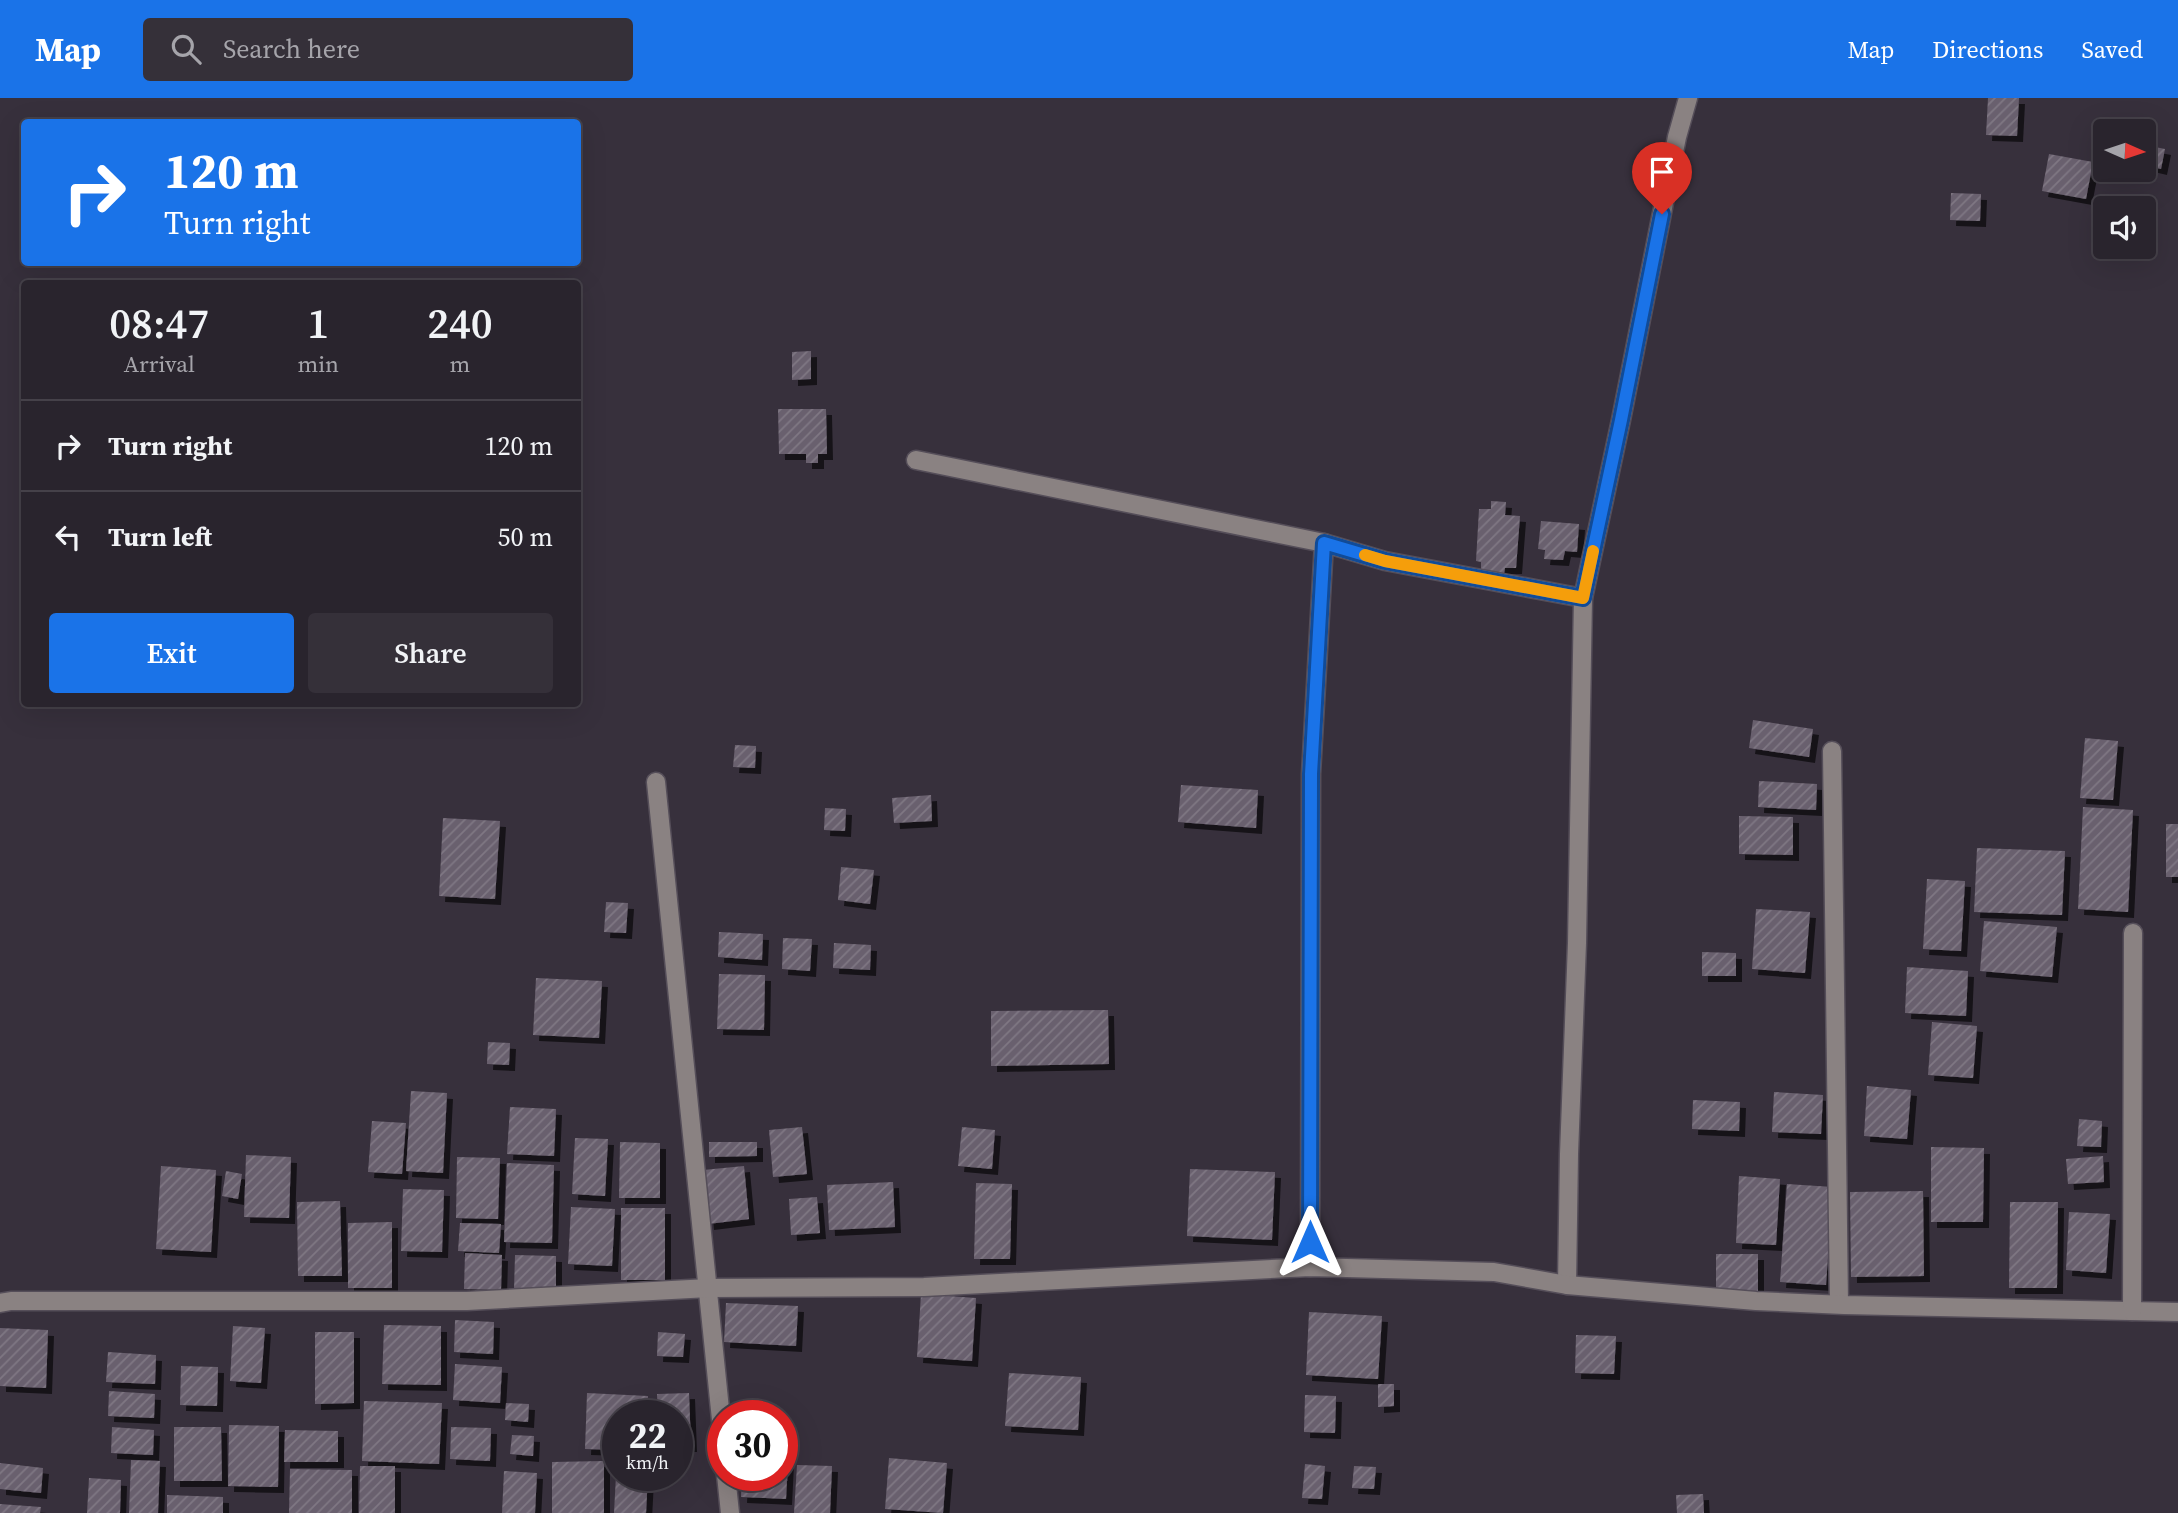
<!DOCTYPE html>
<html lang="en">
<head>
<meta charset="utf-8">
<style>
  :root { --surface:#29242d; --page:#353039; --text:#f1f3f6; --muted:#a5a4aa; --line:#454149; --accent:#1a73e8 }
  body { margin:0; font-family:"Source Serif 4",serif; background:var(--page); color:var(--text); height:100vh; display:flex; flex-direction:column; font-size:26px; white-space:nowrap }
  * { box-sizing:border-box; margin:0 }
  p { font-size:23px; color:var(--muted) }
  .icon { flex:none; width:38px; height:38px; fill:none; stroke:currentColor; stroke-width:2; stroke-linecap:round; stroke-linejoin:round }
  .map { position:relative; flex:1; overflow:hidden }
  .drawer { position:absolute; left:21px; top:182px; width:560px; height:427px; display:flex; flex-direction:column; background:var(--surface); border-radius:7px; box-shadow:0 7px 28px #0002,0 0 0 2px var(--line) }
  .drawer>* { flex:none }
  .top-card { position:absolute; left:21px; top:21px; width:560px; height:147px; border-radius:7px; box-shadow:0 7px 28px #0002,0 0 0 2px var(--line); background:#1a73e8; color:#fff; overflow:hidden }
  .needle { width:46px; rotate:93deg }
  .controls { position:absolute; left:2093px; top:21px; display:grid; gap:14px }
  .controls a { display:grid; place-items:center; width:63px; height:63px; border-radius:7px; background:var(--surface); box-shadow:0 7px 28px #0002,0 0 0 2px var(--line); font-size:35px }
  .speed { position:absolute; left:602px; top:1302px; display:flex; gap:14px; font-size:35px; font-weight:700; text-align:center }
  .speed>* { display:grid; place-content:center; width:91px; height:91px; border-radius:50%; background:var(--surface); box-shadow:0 7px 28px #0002,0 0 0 2px var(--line); line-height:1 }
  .speed small { font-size:18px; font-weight:400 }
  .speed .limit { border:10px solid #d22; background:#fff; color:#111 }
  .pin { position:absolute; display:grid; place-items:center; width:60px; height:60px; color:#fff; margin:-72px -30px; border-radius:50% 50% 50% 0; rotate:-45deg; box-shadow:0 0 7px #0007 }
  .pin .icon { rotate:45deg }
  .me { position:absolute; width:77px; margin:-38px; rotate:0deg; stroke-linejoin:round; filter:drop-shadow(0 0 5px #0008) }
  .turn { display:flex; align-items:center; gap:24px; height:147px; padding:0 28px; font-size:32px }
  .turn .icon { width:91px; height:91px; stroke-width:2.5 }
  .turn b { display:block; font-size:49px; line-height:60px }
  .eta { display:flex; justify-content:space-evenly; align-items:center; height:119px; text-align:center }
  .eta b { font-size:42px; font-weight:600; line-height:49px }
  .button { display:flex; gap:14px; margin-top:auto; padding:14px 28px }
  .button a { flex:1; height:80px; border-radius:7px; background:var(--accent); color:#fff; font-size:28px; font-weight:600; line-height:80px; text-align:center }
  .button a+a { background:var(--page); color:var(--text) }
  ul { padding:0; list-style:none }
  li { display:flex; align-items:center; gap:21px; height:91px; padding:0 28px; border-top:2px solid var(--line) }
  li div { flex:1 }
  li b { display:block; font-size:26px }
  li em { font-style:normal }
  header { display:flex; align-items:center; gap:42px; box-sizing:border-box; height:98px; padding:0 35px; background:var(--accent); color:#fff }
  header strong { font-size:33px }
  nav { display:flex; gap:38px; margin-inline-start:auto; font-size:24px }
  .search { width:490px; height:63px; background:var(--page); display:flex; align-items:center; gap:18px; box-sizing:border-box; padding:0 24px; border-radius:7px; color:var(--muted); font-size:26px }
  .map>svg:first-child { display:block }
</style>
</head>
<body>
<header>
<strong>Map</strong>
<div class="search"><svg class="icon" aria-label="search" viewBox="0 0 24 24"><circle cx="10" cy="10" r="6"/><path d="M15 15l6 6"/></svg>Search here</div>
<nav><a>Map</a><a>Directions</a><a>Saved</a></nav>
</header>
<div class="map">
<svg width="2178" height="1415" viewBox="0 0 2178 1415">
  <defs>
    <pattern id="building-hatch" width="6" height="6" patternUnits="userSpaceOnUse" patternTransform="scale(1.75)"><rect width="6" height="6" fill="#69606e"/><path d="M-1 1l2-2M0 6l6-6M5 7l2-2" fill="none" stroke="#7f7783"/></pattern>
    <filter id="shadow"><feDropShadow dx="6" dy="6" stdDeviation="0" flood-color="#0009"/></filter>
  </defs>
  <rect width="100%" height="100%" fill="#37303c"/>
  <!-- building -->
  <g fill="url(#building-hatch)" filter="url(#shadow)">
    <path d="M1988 0H2019L2017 38 1986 37Z"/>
    <path d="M2145 47 2165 51 2161 71 2144 67Z"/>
    <path d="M2049 56 2093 64 2086 101 2042 93Z"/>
    <path d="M1951 95 1981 96 1980 123 1950 122Z"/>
    <path d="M811 253V281L792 282V254Z"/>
    <path d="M778 311H826L827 356H818V365H806V356H779Z"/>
    <path d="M1491 403 1506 404 1505 417 1520 418 1516 470H1505L1504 476 1481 474V464L1476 463 1479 411H1491Z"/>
    <path d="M1541 423 1579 426 1577 454 1565 453 1563 462 1544 461 1545 452 1538 451Z"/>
    <path d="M1753 622 1813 631 1809 659 1749 650Z"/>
    <path d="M2085 640 2118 643 2113 702 2080 700Z"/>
    <path d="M735 647 756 648 755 670 733 669Z"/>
    <path d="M1759 683 1817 686 1816 712 1758 709Z"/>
    <path d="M1181 687 1258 692 1256 730 1178 724Z"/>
    <path d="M931 697 932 723 894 725 892 700Z"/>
    <path d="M2083 709 2133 712 2128 814 2078 811Z"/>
    <path d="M825 710 846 711 845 733 824 732Z"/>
    <path d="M1739 718 1793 719V757L1739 756Z"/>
    <path d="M443 720 500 723 495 801 439 798Z"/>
    <rect x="2166" y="726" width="12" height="53"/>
    <path d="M1977 750 2065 753 2062 817 1974 814Z"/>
    <path d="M841 769 874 772 870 806 838 802Z"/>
    <path d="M1927 781 1965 783 1961 853 1923 851Z"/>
    <path d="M606 804 628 805 626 835 604 834Z"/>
    <path d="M1756 811 1810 814 1805 875 1752 871Z"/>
    <path d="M1984 823 2057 829 2052 879 1980 873Z"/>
    <path d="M719 834 763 836 762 862 718 859Z"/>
    <path d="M783 840 812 841 810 873 782 871Z"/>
    <path d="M834 845 871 847 870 872 833 870Z"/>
    <path d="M1702 854 1736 855V878H1702Z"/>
    <path d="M1907 869 1968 873 1966 918 1905 915Z"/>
    <path d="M719 876 765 877 764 932 717 931Z"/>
    <path d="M536 880 602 883 599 940 533 937Z"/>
    <path d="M1108 912 1109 966 991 968V913Z"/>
    <path d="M1932 924 1977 928 1973 980 1928 977Z"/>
    <path d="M488 944 510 945 509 967 487 966Z"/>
    <path d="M1867 988 1911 992 1907 1041 1864 1038Z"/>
    <path d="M411 993 447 995 443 1075 406 1073Z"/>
    <path d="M1774 994 1823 997 1821 1036 1772 1034Z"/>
    <path d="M1693 1002 1740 1004 1739 1033 1692 1031Z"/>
    <path d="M510 1009 556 1011 554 1058 507 1056Z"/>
    <path d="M2079 1021 2102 1023 2101 1049 2077 1048Z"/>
    <path d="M372 1023 406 1025 402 1076 368 1074Z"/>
    <path d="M802 1029 807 1076 773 1079 769 1032Z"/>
    <path d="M962 1029 995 1032 992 1071 958 1068Z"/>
    <path d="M575 1040 608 1041 605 1098 572 1096Z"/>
    <path d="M620 1044 660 1045V1100H619Z"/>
    <path d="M709 1044H757V1058L709 1059Z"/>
    <path d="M1931 1049 1984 1050 1983 1124H1931Z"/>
    <path d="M246 1057 291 1059 289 1120 244 1119Z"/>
    <path d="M2103 1058 2104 1084 2068 1086 2066 1061Z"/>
    <path d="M457 1059 500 1060 498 1121 456 1120Z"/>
    <path d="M507 1065 554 1067 552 1145 504 1144Z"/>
    <path d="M161 1068 216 1072 211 1154 156 1151Z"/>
    <path d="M744 1068 749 1121 708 1126 703 1072Z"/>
    <path d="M1190 1071 1275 1074 1272 1142 1187 1138Z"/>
    <path d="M226 1073 242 1076 238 1101 222 1098Z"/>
    <path d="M1739 1078 1780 1081 1776 1147 1736 1145Z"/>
    <path d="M893 1084 895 1129 829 1132 827 1087Z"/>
    <path d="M976 1085 1012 1086 1010 1161H974Z"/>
    <path d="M1787 1086 1833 1089 1826 1187 1780 1184Z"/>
    <path d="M403 1091 444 1092 442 1154 401 1153Z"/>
    <path d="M1923 1093 1924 1178 1851 1179 1850 1094Z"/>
    <path d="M817 1099 820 1135 791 1137 789 1101Z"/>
    <path d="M340 1103 342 1178H298L297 1104Z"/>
    <path d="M2010 1104H2058L2057 1190H2009Z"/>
    <path d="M571 1109 615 1111 612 1168 568 1166Z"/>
    <rect x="621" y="1110" width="44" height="72"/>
    <path d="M2069 1114 2110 1116 2106 1175 2066 1172Z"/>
    <path d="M392 1124V1190H348V1125Z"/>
    <path d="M460 1125 501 1126 499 1155 458 1153Z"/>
    <path d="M465 1155 502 1157 501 1192 464 1191Z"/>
    <rect x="1716" y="1156" width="42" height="38"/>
    <path d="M515 1157 556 1158V1193L514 1192Z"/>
    <path d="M921 1196 976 1200 972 1263 917 1259Z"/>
    <path d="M726 1205 798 1208 796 1248 724 1244Z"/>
    <path d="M1309 1214 1382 1218 1378 1281 1306 1277Z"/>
    <path d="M455 1222 494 1224 493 1256 454 1254Z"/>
    <path d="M384 1227 441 1228V1287L382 1286Z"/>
    <path d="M233 1228 265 1230 261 1285 230 1283Z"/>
    <path d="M0 1230 48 1232 46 1290 0 1288Z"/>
    <path d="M315 1234H354V1305L315 1306Z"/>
    <path d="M658 1234 685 1236 683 1259 657 1258Z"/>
    <path d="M1576 1237 1616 1238 1614 1276 1575 1275Z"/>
    <path d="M108 1254 156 1257 155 1286 106 1284Z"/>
    <path d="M455 1266 502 1269 500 1305 453 1302Z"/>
    <path d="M181 1268 218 1269 217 1308 180 1307Z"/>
    <path d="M1009 1275 1081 1279 1078 1332 1005 1328Z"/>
    <path d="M1378 1286H1394V1308L1378 1309Z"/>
    <path d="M109 1293 155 1296 154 1320 108 1318Z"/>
    <path d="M587 1295 648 1298 647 1318H618V1352L585 1351Z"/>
    <path d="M689 1295 691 1348H677V1318H658L657 1296Z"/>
    <path d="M1305 1297 1336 1298 1335 1335 1304 1334Z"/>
    <path d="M364 1303 442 1305 439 1366 362 1363Z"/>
    <path d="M506 1305 529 1306 528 1324 505 1322Z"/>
    <path d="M782 1322H790L786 1401 741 1399 742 1377H782Z"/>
    <path d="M229 1327 279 1328 278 1389 228 1388Z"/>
    <path d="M112 1329 154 1332 153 1357 111 1355Z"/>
    <path d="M174 1329H221L222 1383H174Z"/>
    <path d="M451 1329 491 1330 490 1363 450 1361Z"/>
    <path d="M285 1332 338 1333V1364H284Z"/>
    <path d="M512 1337 534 1338 533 1358 510 1356Z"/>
    <path d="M889 1360 947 1365 943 1415 885 1411Z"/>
    <path d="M131 1362 160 1363 158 1415H129Z"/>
    <path d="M604 1363V1415H552V1364Z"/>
    <path d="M0 1365 43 1370 41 1395 0 1391Z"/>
    <path d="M1305 1366 1325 1368 1322 1401 1302 1400Z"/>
    <path d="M797 1367 832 1368 830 1415H794Z"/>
    <path d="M360 1368H395V1415H359Z"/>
    <path d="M1354 1368 1376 1369 1374 1391 1352 1390Z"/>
    <path d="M290 1371 352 1372V1415H289Z"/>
    <path d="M504 1373 537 1375 535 1415H502Z"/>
    <path d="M616 1377H648L646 1415H614Z"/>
    <path d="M89 1380 121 1382 120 1415H87Z"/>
    <path d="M1703 1396 1704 1415H1677L1676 1397Z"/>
    <path d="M167 1397 223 1399V1415H167Z"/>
    <path d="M0 1406 41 1409 40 1415H0Z"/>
  </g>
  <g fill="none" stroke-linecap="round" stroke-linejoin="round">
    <!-- minor casing -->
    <g stroke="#554e59" stroke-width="21">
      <g id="minor">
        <path d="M916 362 1324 445 1385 463 1583 500"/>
        <path d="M1832 653 1839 1206"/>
        <path d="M656 684 723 1341"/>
        <path d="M1310 1169 1311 676 1324 445"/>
        <path d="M1567 1187 1569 1056 1577 845 1583 500 1621 322 1677 39 1688 0"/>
        <path d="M0 1205 11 1203H467L709 1190 924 1189 1310 1169 1494 1174 1567 1187 1756 1203 1844 1207 2178 1214"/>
        <path d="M2132 1213 2133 835"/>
        <path d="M726 1377 730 1415"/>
      </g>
    </g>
    <!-- minor -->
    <use href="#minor" stroke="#8a8282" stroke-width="18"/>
  </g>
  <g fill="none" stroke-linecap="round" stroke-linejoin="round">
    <!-- route casing -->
    <g stroke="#114b97" stroke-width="18">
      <path id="route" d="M1310 1144 1311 676 1324 445 1385 463 1583 500 1621 322 1662 116"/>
    </g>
    <!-- route -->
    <use href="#route" stroke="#1a73e8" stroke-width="12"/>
    <!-- slow -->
    <path stroke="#f59e0b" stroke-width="12" d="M1365 457 1385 463 1583 500 1593 453"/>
  </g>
</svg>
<div class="controls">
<a><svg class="needle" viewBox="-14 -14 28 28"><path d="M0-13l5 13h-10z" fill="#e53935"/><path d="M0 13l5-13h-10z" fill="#a5a4aa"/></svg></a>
<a><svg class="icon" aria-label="sound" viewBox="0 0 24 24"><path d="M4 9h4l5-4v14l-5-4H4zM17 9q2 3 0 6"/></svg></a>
</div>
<div class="speed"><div>22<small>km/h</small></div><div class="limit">30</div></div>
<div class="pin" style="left:1662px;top:116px;background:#d93025"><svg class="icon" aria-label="arrive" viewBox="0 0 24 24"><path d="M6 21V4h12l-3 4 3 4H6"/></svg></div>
<svg class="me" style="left:1310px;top:1144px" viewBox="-20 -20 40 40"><path d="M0-17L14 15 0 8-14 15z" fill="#1a73e8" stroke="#fff" stroke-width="4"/></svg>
<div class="top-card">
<div class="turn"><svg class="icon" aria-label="right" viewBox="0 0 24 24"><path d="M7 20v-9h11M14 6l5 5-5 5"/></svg><div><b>120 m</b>Turn right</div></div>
</div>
<section class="drawer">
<div class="eta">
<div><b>08:47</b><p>Arrival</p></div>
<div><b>1</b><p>min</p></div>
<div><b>240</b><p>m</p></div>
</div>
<ul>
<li><svg class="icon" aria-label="right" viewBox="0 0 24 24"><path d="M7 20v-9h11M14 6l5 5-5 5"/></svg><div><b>Turn right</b></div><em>120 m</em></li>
<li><svg class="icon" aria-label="left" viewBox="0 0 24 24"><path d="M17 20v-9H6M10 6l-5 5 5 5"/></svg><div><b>Turn left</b></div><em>50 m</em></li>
</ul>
<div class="button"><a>Exit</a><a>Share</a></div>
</section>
</div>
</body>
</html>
